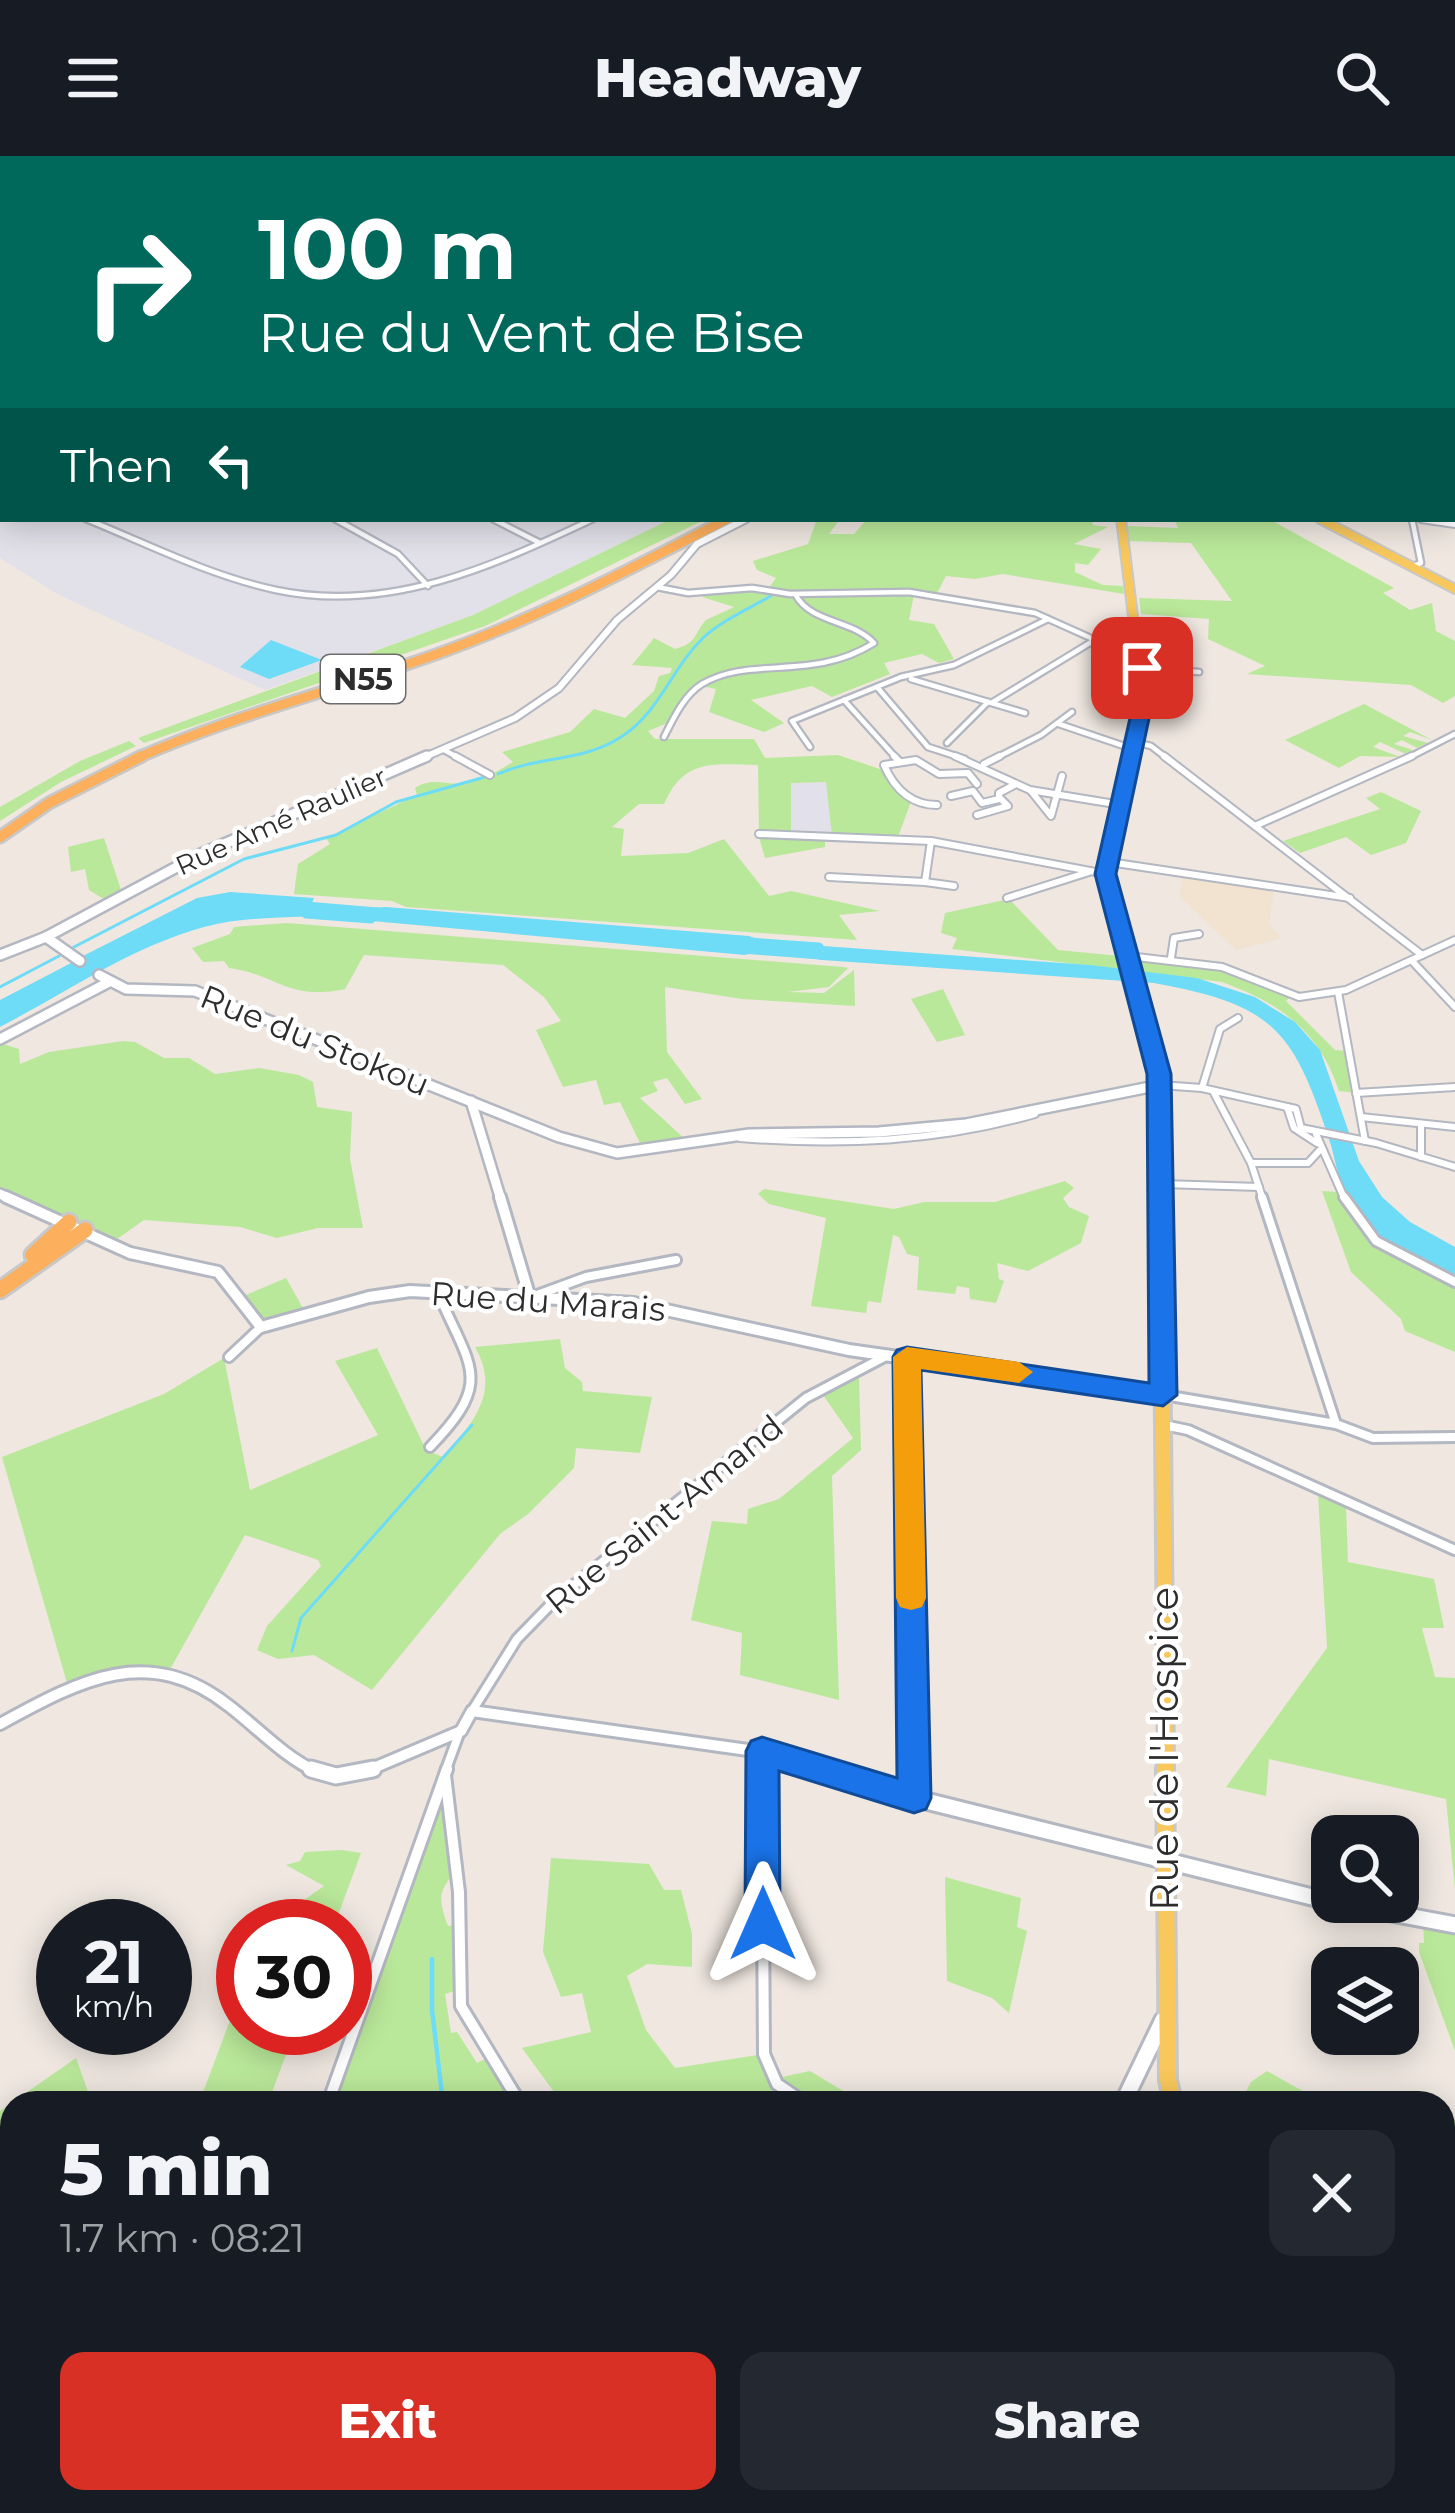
<!DOCTYPE html>
<html lang="en">
<head>
<meta charset="utf-8">
<style>
  :root { --surface:#171b24; --page:#242831; --text:#f1f3f6; --muted:#9ea1a6; --accent:#d93025 }
  body { margin:0; font-family:Montserrat,sans-serif; background:var(--page); color:var(--text); height:100vh; display:flex; flex-direction:column; font-size:45px; white-space:nowrap }
  * { box-sizing:border-box; margin:0 }
  p { font-size:39px; color:var(--muted) }
  .icon { flex:none; width:66px; height:66px; fill:none; stroke:currentColor; stroke-width:2; stroke-linecap:round; stroke-linejoin:round }
  .map { position:relative; flex:1; overflow:hidden }
  .drawer { position:absolute; left:0px; top:1935px; width:1455px; height:423px; display:flex; flex-direction:column; background:var(--surface); border-radius:36px 36px 0 0; box-shadow:0 6px 30px #0003 }
  .drawer>* { flex:none }
  .top-card { position:absolute; left:0px; top:0px; width:1455px; height:366px; box-shadow:0 6px 30px #0003; background:#00695c; color:#fff; overflow:hidden }
  .tools { position:absolute; left:1311px; top:1659px; display:grid; gap:24px }
  .tools a { display:grid; place-items:center; width:108px; height:108px; border-radius:24px; background:var(--surface); box-shadow:0 6px 30px #0003; font-size:60px }
  .speed { position:absolute; left:36px; top:1743px; display:flex; gap:24px; font-size:60px; font-weight:700; text-align:center }
  .speed>* { display:grid; place-content:center; width:156px; height:156px; border-radius:50%; background:var(--surface); box-shadow:0 6px 30px #0003; line-height:1 }
  .speed small { font-size:30px; font-weight:400 }
  .speed .limit { border:18px solid #d22; background:#fff; color:#111 }
  .pin { position:absolute; display:grid; place-items:center; width:102px; height:102px; color:#fff; margin:-51px; border-radius:24px; box-shadow:0 6px 18px #0006 }
  .me { position:absolute; width:132px; margin:-66px; rotate:0deg; stroke-linejoin:round; filter:drop-shadow(0 0 9px #0008) }
  .turn { display:flex; align-items:center; gap:42px; height:252px; padding:0 60px; font-size:54px }
  .turn .icon { width:156px; height:156px; stroke-width:2.5 }
  .turn b { display:block; font-size:84px; line-height:102px }
  .then { display:flex; align-items:center; height:114px; padding:0 60px; background:#0003; gap:24px; font-size:45px }
  .round { display:grid; place-items:center; flex:none; width:126px; height:126px; border-radius:24px; background:var(--page) }
  .summary { display:flex; align-items:center; justify-content:space-between; height:204px; padding:0 60px }
  h1 { font-size:72px; font-weight:800; line-height:90px }
  .action { display:flex; gap:24px; margin-top:auto; padding:24px 60px }
  .action a { flex:1; height:138px; border-radius:24px; background:var(--accent); color:#fff; font-size:48px; font-weight:800; line-height:138px; text-align:center }
  .action a+a { background:var(--page); color:var(--text) }
  header { display:flex; justify-content:space-between; align-items:center; height:156px; padding:0 60px; background:var(--surface); font-size:54px; font-weight:800 }
  .map>svg:first-child { display:block }
</style>
</head>
<body>
<header><svg class="icon" aria-label="menu" viewBox="0 0 24 24"><path d="M4 6h16M4 12h16M4 18h16"/></svg>Headway<svg class="icon" aria-label="search" viewBox="0 0 24 24"><circle cx="10" cy="10" r="6"/><path d="M15 15l6 6"/></svg></header>
<div class="map">
<svg width="1455" height="2357" viewBox="0 0 1455 2357">
  <rect width="100%" height="100%" fill="#efe7e0"/>
  <!-- industrial -->
  <g fill="#e2e0e8">
    <path d="M0 242 3 363H671L473 459 265 534 59 439 0 402Z"/>
    <path d="M827 626 832 680 791 679 790 627Z"/>
  </g>
  <!-- education -->
  <g fill="#f1e3cf">
    <path d="M1183 720 1274 733 1269 768 1282 782 1236 794 1179 740Z"/>
    <path d="M632 2346H828L820 2357H628Z"/>
  </g>
  <!-- green -->
  <g fill="#bae89a">
    <path d="M671 363H706L485 470 144 587 138 582 473 459Z"/>
    <path d="M817 363H840L829 378H854L867 363H1091L1093 369 1108 371 1074 388 1101 393 1088 409 1075 407V416L1103 429 1123 430 1124 438 1003 418 975 423 946 420 935 441 914 438 909 464 934 468 954 503 939 507 922 498 884 507 890 518 832 541 812 530 751 544 784 567 764 576 709 556 716 533 700 530 675 564 648 575 655 583H754L765 602 838 599 883 614 912 643 898 681 832 680 826 626 791 627V678L825 680V691L765 702 759 681 758 609C713 608 684 602 664 648H639L612 671 624 673 621 700 688 697 724 683 769 740 791 735 880 755 839 759 857 784 406 751 392 745 294 738 298 708 330 688 326 682 417 639 415 632C433 620 446 630 465 627 482 625 498 615 513 606L502 596 570 576 594 553 625 562 654 535 659 520 670 517 672 512 632 509 654 482 675 493C698 487 694 477 706 464L734 451 702 441 707 436 768 433 776 422 757 414 753 405 808 388Z"/>
    <path d="M1174 363H1269L1394 432 1383 437 1410 454 1432 447 1436 475 1455 485V540L1443 547 1411 529 1247 518 1265 510 1208 483 1209 463 1141 458 1139 442 1232 445 1191 387 1129 385 1127 370 1178 372Z"/>
    <path d="M1364 548 1432 584 1410 576 1403 580 1428 587 1417 592 1402 584 1394 588 1413 594 1406 598 1380 586 1373 591 1400 601 1360 600 1339 612 1285 584Z"/>
    <path d="M129 585 136 590 61 626 0 665V651L80 605Z"/>
    <path d="M1381 636 1421 655 1406 687 1371 699 1346 681 1300 697 1283 685 1380 653 1366 642Z"/>
    <path d="M104 682 122 737 107 745 89 734 85 713 71 716 68 691Z"/>
    <path d="M1009 743 1058 794 1212 809 1291 840 1286 845 1335 894 1348 895 1356 937 1339 935C1320 876 1280 847 1222 826L952 793 957 782 941 777 945 757Z"/>
    <path d="M287 767 843 811 848 812 829 831 788 836 824 837 854 814 855 850 742 843 665 831 667 896 702 943 685 948 667 922 653 926 658 935 640 942 686 984 642 991 620 946 604 949 596 924 563 931 536 874 561 865 544 841 503 809 364 799 345 833C286 845 279 819 229 812L224 805 203 806 192 792 230 778 234 771Z"/>
    <path d="M943 833 965 879 937 886 911 843Z"/>
    <path d="M123 885 135 886 164 902H189L215 918 259 912 299 919 313 926 317 951 352 956 350 1003 363 1072H318L277 1082 240 1071 144 1064 110 1088 0 1038V887L19 893 20 908 49 896Z"/>
    <path d="M1065 1025 1074 1032 1063 1042 1069 1051 1089 1060 1081 1087 1028 1115 997 1107 999 1123 1004 1125 996 1147 970 1143 969 1132 957 1130 955 1138 917 1134 919 1101 907 1098 899 1081 893 1079 881 1147 868 1145 866 1157 811 1150 826 1062 769 1048 758 1038 764 1033 894 1053 924 1046H995Z"/>
    <path d="M1322 1035 1339 1036 1365 1076 1455 1126V1196L1405 1175 1401 1163 1351 1116Z"/>
    <path d="M286 1122 308 1161 267 1172 239 1142Z"/>
    <path d="M560 1183 565 1212 582 1226 583 1235 652 1241 640 1297 576 1292 574 1312 528 1358 500 1378 372 1534 314 1499 278 1503 257 1494 267 1470 321 1410 318 1404 245 1379 168 1517 154 1515 69 1534 2 1301 164 1238 224 1202 250 1334 378 1279 335 1205 377 1192 426 1294 443 1301C473 1267 501 1236 475 1191Z"/>
    <path d="M859 1221 861 1294 832 1320 839 1544 740 1519 742 1477 691 1464 712 1365 747 1368 748 1353 779 1343 853 1282 823 1239Z"/>
    <path d="M1318 1339 1346 1351 1348 1406 1434 1423 1444 1472H1422L1435 1521 1455 1522V1733L1446 1643 1269 1603 1266 1640 1226 1631 1327 1492Z"/>
    <path d="M437 1650 445 1653C448 1667 457 1689 455 1704 451 1736 431 1726 448 1770L458 1769V1834L445 1838 451 1877 457 1876 477 1907 489 1901 520 1947H328Z"/>
    <path d="M342 1694 361 1697 334 1770H267L324 1730 286 1709 300 1705 305 1696Z"/>
    <path d="M551 1702 649 1708 664 1734H681L692 1778V1811L647 1808 627 1820 646 1874 675 1912 764 1898 773 1923 810 1915 863 1947H562L522 1892 591 1876 582 1837 561 1841 543 1796Z"/>
    <path d="M945 1721 1021 1742 1017 1771 1027 1775 1009 1857 992 1842 947 1825Z"/>
    <path d="M1423 1764 1455 1769V1895L1419 1796V1787H1424Z"/>
    <path d="M243 1830V1872H296L268 1947H199Z"/>
    <path d="M76 1902 92 1947H12V2346H115L111 2357H0V1955Z"/>
    <path d="M1267 1915 1308 1938 1344 1947H1240L1251 1926Z"/>
    <path d="M1455 1964V2178L1443 2191V2013L1447 2009 1443 2004V1969Z"/>
    <path d="M828 2346H963L979 2357H820Z"/>
  </g>
  <!-- water -->
  <g fill="#6edcf6">
    <path d="M271 484 322 504 269 523 240 511Z"/>
    <path d="M230 736 314 742 312 747 320 749 308 754 316 756 314 760C280 762 240 761 204 771 129 792 69 835 0 871V844L73 806H85L81 801 197 742Z"/>
    <path d="M386 751 749 780 760 784 747 789 758 792 757 796 745 799 361 764 362 760 382 759 363 756 365 752Z"/>
    <path d="M809 789 1090 809 1197 822 1255 841 1295 866 1320 894 1359 1005 1382 1041 1410 1066 1455 1091V1120C1416 1103 1373 1086 1350 1048 1339 1029 1336 1006 1330 986 1293 873 1274 849 1154 827L822 804 806 801 824 796Z"/>
  </g>
  <g fill="none" stroke-linecap="round" stroke-linejoin="round">
    <!-- stream-far1 -->
    <g stroke="#6edcf6" stroke-width="3">
      <path d="M498 618C538 600 583 606 621 581 660 556 671 513 703 482 722 464 751 452 774 438"/>
      <path d="M74 791 244 703 336 679 396 646 485 621"/>
      <path d="M0 831 59 800"/>
      <path d="M292 1495 301 1462 472 1269"/>
    </g>
    <!-- stream -->
    <g stroke="#6edcf6" stroke-width="4.5">
      <path d="M432 1803V1854L443 1947"/>
      <path d="M620 2357 622 2346"/>
    </g>
    <!-- canal -->
    <g stroke="#6edcf6" stroke-width="9">
      <path d="M306 750 377 756"/>
      <path d="M306 758 371 763"/>
      <path d="M748 786 819 791"/>
      <path d="M743 793 820 799"/>
    </g>
    <!-- minor-far3 casing -->
    <g stroke="#b3b7c1" stroke-width="9">
      <g id="minor-far3">
        <path d="M86 363C148 388 210 420 276 434 389 458 493 410 593 363"/>
        <path d="M335 363 398 398 428 430"/>
        <path d="M493 363 540 387"/>
        <path d="M1411 411 1421 407 1412 363"/>
        <path d="M657 431 688 437 752 432 790 438 909 436 1035 457 1140 504"/>
        <path d="M1141 512 1199 516"/>
        <path d="M911 523 1025 557"/>
        <path d="M877 531 928 591 965 603"/>
        <path d="M844 544 897 603"/>
        <path d="M993 546 1093 485"/>
        <path d="M1059 568 1133 593"/>
        <path d="M664 581C673 563 684 539 702 528 751 499 812 526 874 487 852 463 811 468 795 438"/>
        <path d="M1135 586 1151 590 1168 603"/>
        <path d="M947 587 988 546"/>
        <path d="M810 591 792 565 901 521 954 509 1048 463"/>
        <path d="M444 594 461 603"/>
        <path d="M994 603 1041 579 1072 556"/>
        <path d="M1406 603 1455 578"/>
      </g>
    </g>
    <!-- minor-far2 casing -->
    <g stroke="#b3b7c1" stroke-width="10">
      <g id="minor-far2">
        <path d="M455 600 490 619"/>
        <path d="M894 600 899 605"/>
        <path d="M955 600 1030 634 1121 649"/>
        <path d="M1164 600 1422 799"/>
        <path d="M984 608 1000 600"/>
        <path d="M1031 635 1051 660 1062 620"/>
        <path d="M951 640 973 635 982 647 999 643V637L1016 628"/>
        <path d="M937 649C911 649 894 632 884 609L916 604 939 618 968 617 977 628"/>
        <path d="M977 659 1008 650 999 641"/>
        <path d="M1257 669 1412 600"/>
        <path d="M759 678 931 685 1106 718"/>
        <path d="M1109 706 1350 742"/>
        <path d="M829 721 925 726 931 685"/>
        <path d="M925 726 954 730"/>
        <path d="M1007 742 1089 716"/>
        <path d="M1128 800 1222 811 1299 841 1346 834 1455 784"/>
        <path d="M1171 802 1174 782 1199 778"/>
        <path d="M1413 806 1455 851"/>
        <path d="M1338 836 1365 985"/>
        <path d="M1160 929 1202 932 1296 953 1301 972 1376 987 1455 1011"/>
        <path d="M1202 932 1220 873 1238 862"/>
        <path d="M1213 935 1251 1007 1263 1044"/>
        <path d="M1356 937 1455 931"/>
        <path d="M1287 951 1294 972 1317 987"/>
        <path d="M1361 961 1455 971"/>
        <path d="M1421 969V1001"/>
        <path d="M1316 978 1345 1044"/>
        <path d="M740 982C840 990 938 986 1035 958"/>
        <path d="M1251 1007H1308L1319 995"/>
        <path d="M1163 1028 1259 1031"/>
      </g>
    </g>
    <!-- minor-far1 casing -->
    <g stroke="#b3b7c1" stroke-width="14">
      <g id="minor-far1">
        <path d="M1262 1041 1336 1268"/>
        <path d="M1344 1041 1376 1085 1455 1126"/>
        <path d="M537 1139 586 1121 676 1104"/>
        <path d="M229 1201 261 1171"/>
        <path d="M907 1201 914 1616"/>
        <path d="M1164 1239 1336 1268 1373 1282 1455 1281"/>
        <path d="M1164 1269 1188 1274 1455 1394"/>
        <path d="M430 1291C494 1225 471 1213 438 1137"/>
        <path d="M472 1555 517 1483 554 1445 806 1242 888 1199"/>
        <path d="M762 1597V1616"/>
        <path d="M445 1616 460 1575"/>
      </g>
    </g>
    <!-- minor casing -->
    <g stroke="#b3b7c1" stroke-width="16">
      <g id="minor">
        <path d="M762 1613 764 1898 777 1928 805 1947"/>
        <path d="M914 1613V1641"/>
        <path d="M445 1619 459 1736 461 1850 520 1947"/>
        <path d="M328 1947 447 1613"/>
        <path d="M186 2357 190 2346"/>
      </g>
    </g>
    <!-- tertiary-far3 casing -->
    <g stroke="#b3b7c1" stroke-width="10">
      <g id="tertiary-far3">
        <path d="M1421 363 1455 368"/>
        <path d="M420 603 515 562 559 532 617 464 671 419 697 388 746 363"/>
      </g>
    </g>
    <!-- tertiary-far2 casing -->
    <g stroke="#b3b7c1" stroke-width="14">
      <g id="tertiary-far2">
        <path d="M46 781 80 805"/>
        <path d="M0 799 46 781 201 698 427 600"/>
        <path d="M99 819 126 833 195 835 559 981 617 997 749 978 879 976 966 968 1160 929"/>
        <path d="M0 883 109 826"/>
        <path d="M471 945 501 1044"/>
        <path d="M0 1038 13 1044"/>
      </g>
    </g>
    <!-- tertiary-far1 casing -->
    <g stroke="#b3b7c1" stroke-width="16">
      <g id="tertiary-far1">
        <path d="M6 1041 130 1097 218 1116 261 1171 369 1141 410 1135 634 1147 849 1194 1164 1239"/>
        <path d="M500 1041 530 1142"/>
        <path d="M0 1568C79 1525 148 1486 229 1550 258 1572 284 1601 317 1616"/>
        <path d="M364 1616 461 1575 472 1555 762 1596 828 1616"/>
      </g>
    </g>
    <!-- tertiary casing -->
    <g stroke="#b3b7c1" stroke-width="21">
      <g id="tertiary">
        <path d="M311 1613 336 1620 373 1613"/>
        <path d="M818 1613 914 1642 1332 1746"/>
        <path d="M1333 1746 1455 1769"/>
        <path d="M1123 1947 1163 1864"/>
        <path d="M917 2357 922 2346"/>
      </g>
    </g>
    <!-- primary-far4 casing -->
    <g stroke="#c8c8c8" stroke-width="9">
      <path id="primary-far4" d="M621 0 625 3"/>
    </g>
    <!-- primary-far3 casing -->
    <g stroke="#c8c8c8" stroke-width="12">
      <g id="primary-far3">
        <path d="M1121 363 1142 533 1129 603"/>
        <path d="M1320 363 1455 433"/>
      </g>
    </g>
    <!-- primary-far2 casing -->
    <g stroke="#c8c8c8" stroke-width="15">
      <path id="primary-far2" d="M1129 600 1106 724 1160 929 1161 1044"/>
    </g>
    <!-- primary-far1 casing -->
    <g stroke="#c8c8c8" stroke-width="20">
      <path id="primary-far1" d="M1161 1041 1166 1616"/>
    </g>
    <!-- primary casing -->
    <g stroke="#c8c8c8" stroke-width="22">
      <g id="primary">
        <path d="M1165 1613 1168 1924 1173 1947"/>
        <path d="M1268 2346 1271 2357"/>
      </g>
    </g>
    <!-- trunk-far2 casing -->
    <g stroke="#c8c8c8" stroke-width="14">
      <path id="trunk-far2" d="M135 603C233 559 337 534 437 498 538 462 632 412 727 363"/>
    </g>
    <!-- trunk-far1 casing -->
    <g stroke="#c8c8c8" stroke-width="15">
      <path id="trunk-far1" d="M0 681 49 647 142 600"/>
    </g>
    <!-- trunk casing -->
    <g stroke="#c8c8c8" stroke-width="21">
      <g id="trunk">
        <path d="M33 1099 69 1066"/>
        <path d="M0 1134 85 1074"/>
      </g>
    </g>
    <!-- motorway casing -->
    <g stroke="#c8c8c8" stroke-width="6">
      <g id="motorway">
        <rect x="0" y="16" width="3" height="4"/>
        <rect x="1452" y="134" width="3" height="4"/>
      </g>
    </g>
    <!-- minor-far3 -->
    <use href="#minor-far3" stroke="#fff" stroke-width="4.5"/>
    <!-- minor-far2 -->
    <use href="#minor-far2" stroke="#fff" stroke-width="6"/>
    <!-- minor-far1 -->
    <use href="#minor-far1" stroke="#fff" stroke-width="8"/>
    <!-- minor -->
    <use href="#minor" stroke="#fff" stroke-width="10"/>
    <!-- tertiary-far3 -->
    <use href="#tertiary-far3" stroke="#fff" stroke-width="6"/>
    <!-- tertiary-far2 -->
    <use href="#tertiary-far2" stroke="#fff" stroke-width="9"/>
    <!-- tertiary-far1 -->
    <use href="#tertiary-far1" stroke="#fff" stroke-width="10"/>
    <!-- tertiary -->
    <use href="#tertiary" stroke="#fff" stroke-width="15"/>
    <!-- primary-far4 -->
    <use href="#primary-far4" stroke="#f8c85c" stroke-width="6"/>
    <!-- primary-far3 -->
    <use href="#primary-far3" stroke="#f8c85c" stroke-width="8"/>
    <!-- primary-far2 -->
    <use href="#primary-far2" stroke="#f8c85c" stroke-width="10"/>
    <!-- primary-far1 -->
    <use href="#primary-far1" stroke="#f8c85c" stroke-width="14"/>
    <!-- primary -->
    <use href="#primary" stroke="#f8c85c" stroke-width="16"/>
    <!-- trunk-far2 -->
    <use href="#trunk-far2" stroke="#fcaf5c" stroke-width="9"/>
    <!-- trunk-far1 -->
    <use href="#trunk-far1" stroke="#fcaf5c" stroke-width="10"/>
    <!-- trunk -->
    <use href="#trunk" stroke="#fcaf5c" stroke-width="15"/>
    <!-- motorway -->
    <use href="#motorway" fill="#ff965b" fill-rule="evenodd"/>
  </g>
  <!-- route -->
  <path fill="#1a73e8" stroke="#114b97" stroke-width="3" d="M1142 507 1151 512V553L1116 718 1171 918 1177 1239 1163 1250 921 1214 931 1642 926 1653 914 1657 779 1615 780 1768 775 1779 763 1784 750 1779 745 1768 746 1595 751 1585 762 1581 897 1622 893 1201 897 1194 907 1191 1149 1227 1147 918 1095 718 1132 553V512Z"/>
  <!-- slow -->
  <path fill="#f59e0b" d="M907 1191 1019 1206 1033 1216 1019 1227 921 1213 926 1442 922 1451 911 1454 900 1451 896 1442 893 1201Z"/>
  <g text-anchor="middle" dominant-baseline="central" stroke-width="9" stroke-linejoin="round" paint-order="stroke">
    <!-- far-street labels -->
    <g font-size="27" fill="#2d2d2d" stroke="#fff">
      <text transform="translate(281 665) rotate(-24)">Rue Amé Raulier</text>
    </g>
    <!-- shield labels -->
    <rect fill="#fff" stroke="#6c6c6c" stroke-width="3" x="321" y="499" width="84" height="48" rx="9"/>
    <g font-size="30" font-weight="bold" fill="#2d2d2d">
      <text x="363" y="523">N55</text>
    </g>
    <!-- street labels -->
    <g font-size="33" fill="#2d2d2d" stroke="#fff">
      <text transform="translate(315 884) rotate(22)">Rue du Stokou</text>
      <text transform="translate(548 1145) rotate(4)">Rue du Marais</text>
      <text transform="translate(664 1358) rotate(-39)">Rue Saint-Amand</text>
    </g>
    <!-- near-street labels -->
    <g font-size="39" fill="#2d2d2d" stroke="#fff">
      <text transform="translate(1164 1593) rotate(-90)">Rue de l'Hospice</text>
    </g>
  </g>
</svg>
<div class="tools">
<a><svg class="icon" aria-label="search" viewBox="0 0 24 24"><circle cx="10" cy="10" r="6"/><path d="M15 15l6 6"/></svg></a>
<a><svg class="icon" aria-label="layers" viewBox="0 0 24 24"><path d="M12 4l9 5-9 5-9-5zM3 14l9 5 9-5"/></svg></a>
</div>
<div class="speed"><div>21<small>km/h</small></div><div class="limit">30</div></div>
<div class="pin" style="left:1142px;top:512px;background:#d93025"><svg class="icon" aria-label="arrive" viewBox="0 0 24 24"><path d="M6 21V4h12l-3 4 3 4H6"/></svg></div>
<svg class="me" style="left:763px;top:1768px" viewBox="-20 -20 40 40"><path d="M0-17L14 15 0 8-14 15z" fill="#1a73e8" stroke="#fff" stroke-width="4"/></svg>
<div class="top-card">
<div class="turn"><svg class="icon" aria-label="right" viewBox="0 0 24 24"><path d="M7 20v-9h11M14 6l5 5-5 5"/></svg><div><b>100 m</b>Rue du Vent de Bise</div></div>
<div class="then">Then<svg class="icon" aria-label="left" viewBox="0 0 24 24"><path d="M17 20v-9H6M10 6l-5 5 5 5"/></svg></div>
</div>
<section class="drawer">
<div class="summary"><div><h1>5 min</h1><p>1.7 km · 08:21</p></div><a class="round"><svg class="icon" aria-label="close" viewBox="0 0 24 24"><path d="M6 6l12 12M18 6L6 18"/></svg></a></div>
<div class="action"><a>Exit</a><a>Share</a></div>
</section>
</div>
</body>
</html>
